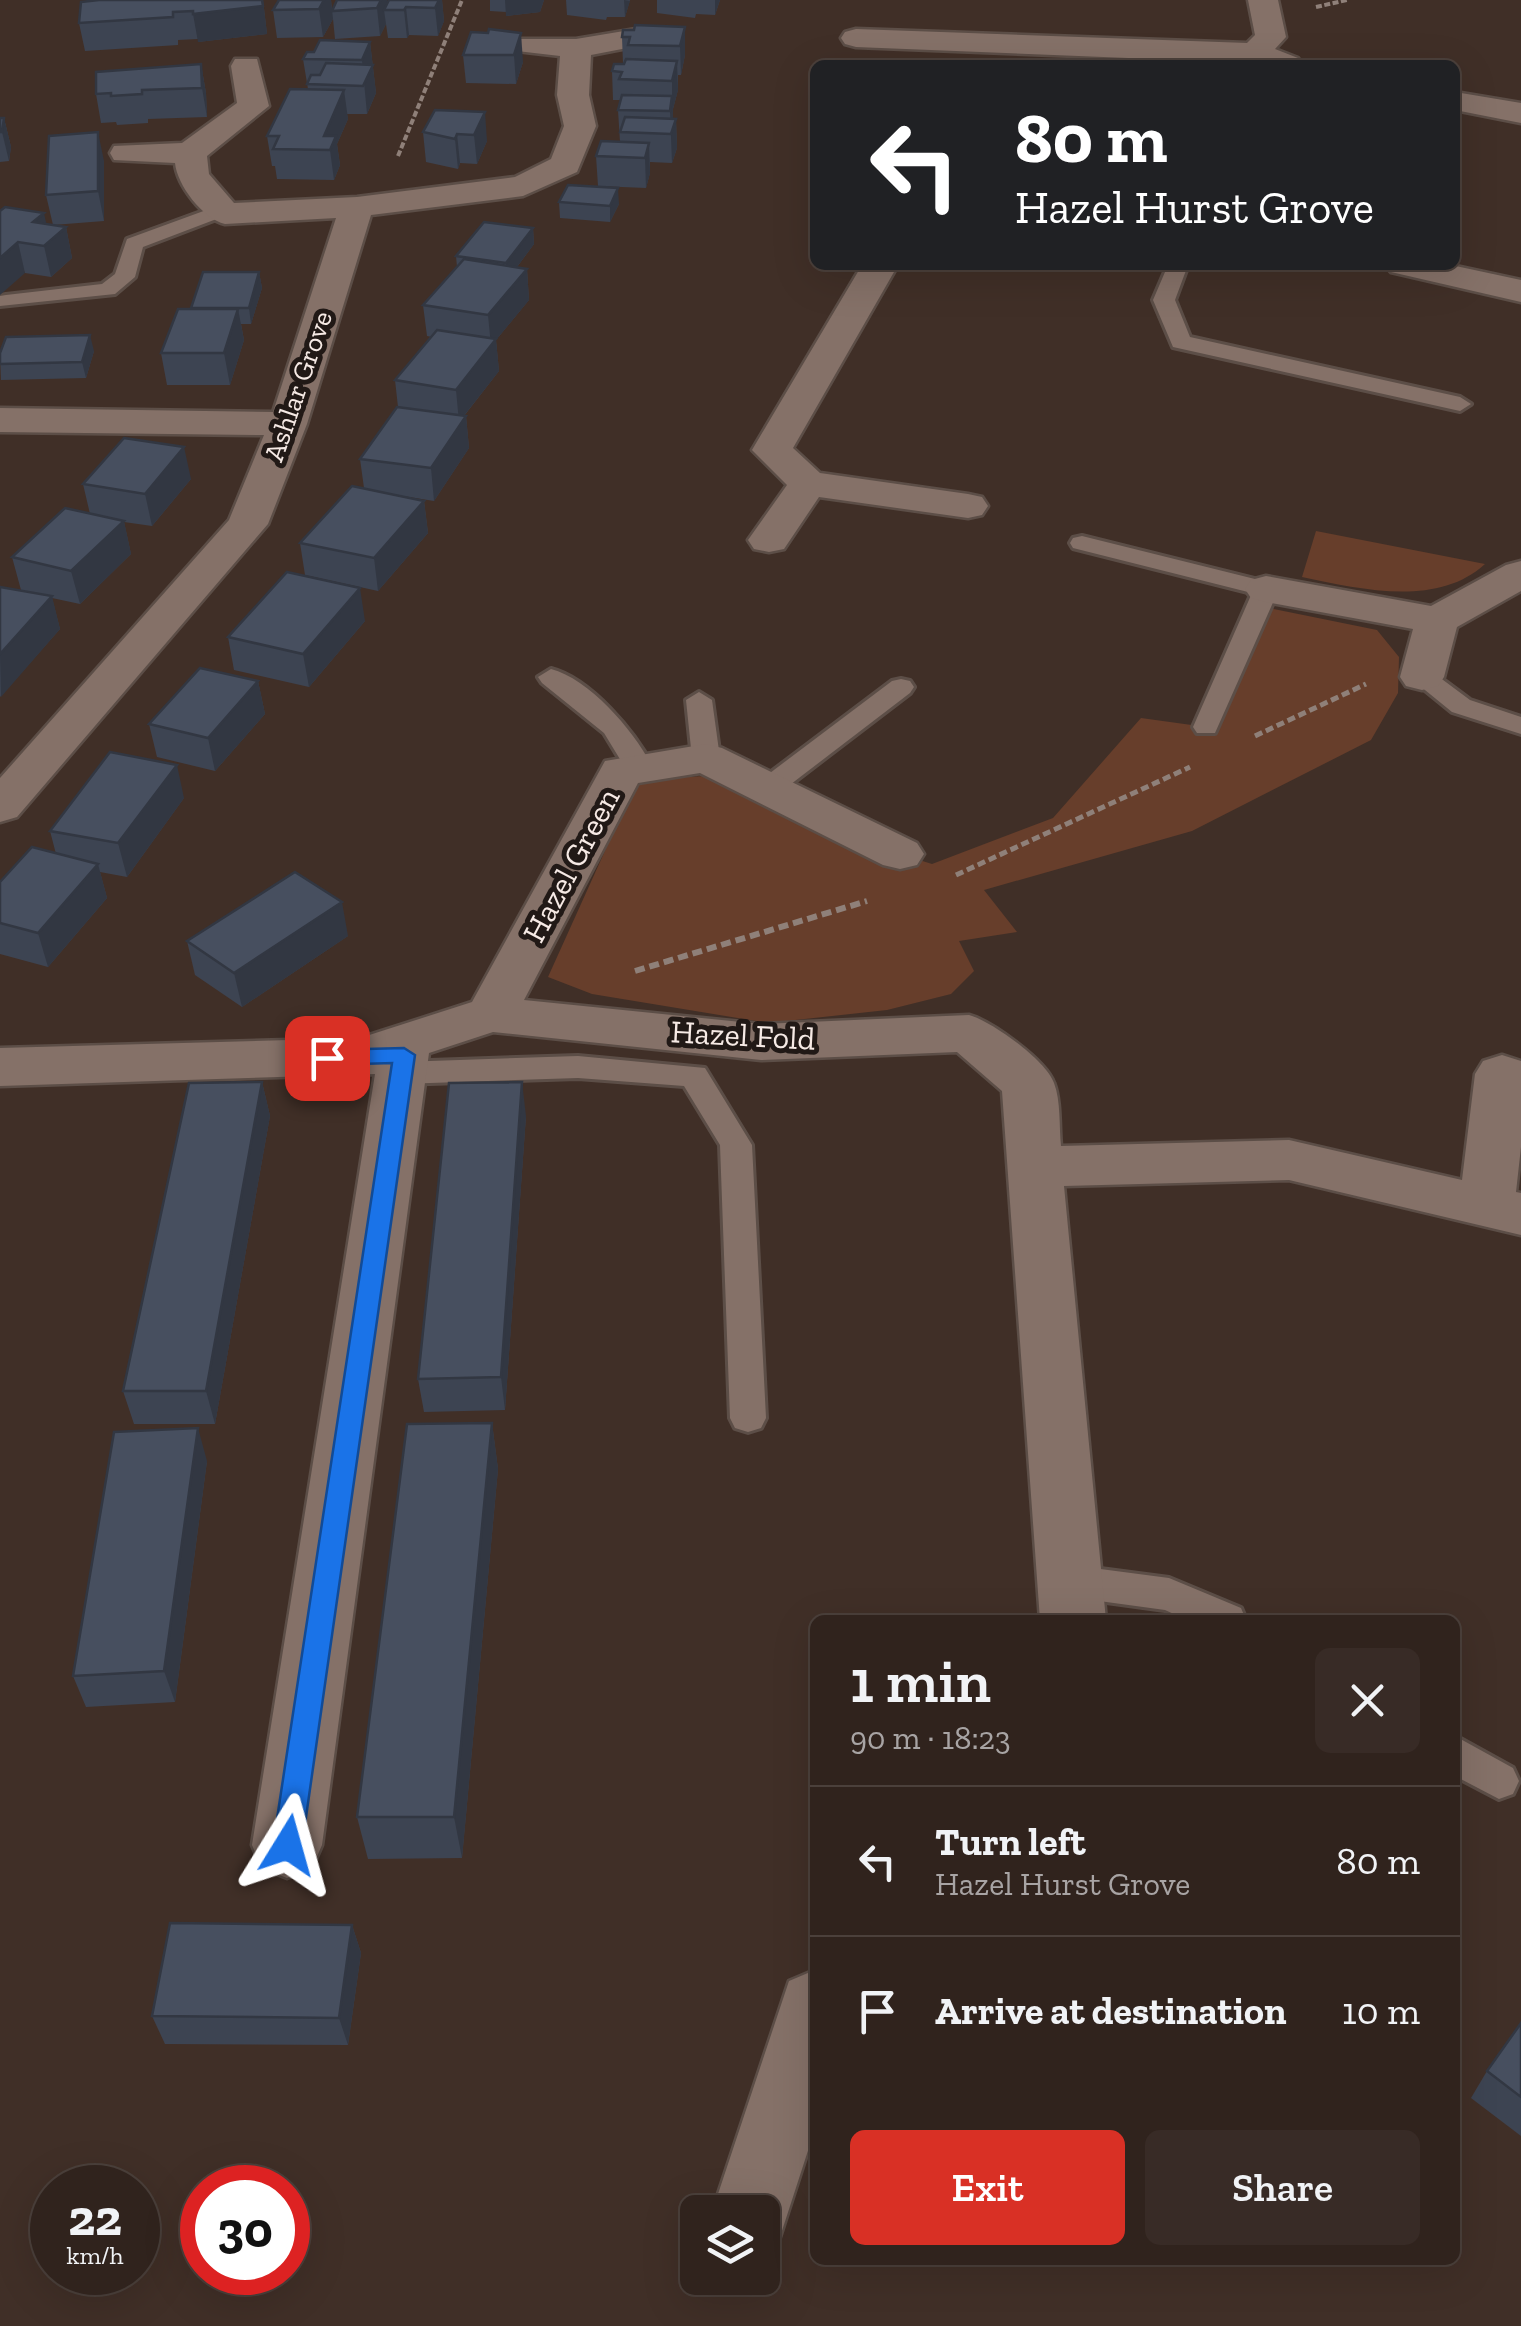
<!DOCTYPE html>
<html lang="en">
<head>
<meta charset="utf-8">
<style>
  :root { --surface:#30231d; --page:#382b26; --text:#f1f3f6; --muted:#a8a4a4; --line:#4b403b; --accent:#d93025 }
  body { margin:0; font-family:"Zilla Slab",serif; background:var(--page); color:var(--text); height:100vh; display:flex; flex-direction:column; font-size:38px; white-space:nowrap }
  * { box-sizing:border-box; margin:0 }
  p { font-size:32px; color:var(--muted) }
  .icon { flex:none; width:55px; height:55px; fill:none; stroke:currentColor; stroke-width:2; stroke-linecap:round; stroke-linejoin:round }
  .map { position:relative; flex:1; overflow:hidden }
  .drawer { position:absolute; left:810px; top:1615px; width:650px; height:650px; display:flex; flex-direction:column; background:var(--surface); border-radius:15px; box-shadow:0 10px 40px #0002,0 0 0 2px var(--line) }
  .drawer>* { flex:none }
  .banner { position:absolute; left:810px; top:60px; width:650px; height:210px; border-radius:15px; box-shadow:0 10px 40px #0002,0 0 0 2px var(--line); background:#202124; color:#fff; overflow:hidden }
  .fabs { position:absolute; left:680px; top:2195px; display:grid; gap:20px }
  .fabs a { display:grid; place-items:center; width:100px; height:100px; border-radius:15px; background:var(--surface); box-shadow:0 10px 40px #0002,0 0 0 2px var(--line); font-size:50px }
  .speed { position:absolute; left:30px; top:2165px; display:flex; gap:20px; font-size:50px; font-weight:700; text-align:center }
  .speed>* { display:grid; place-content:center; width:130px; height:130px; border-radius:50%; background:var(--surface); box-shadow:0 10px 40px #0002,0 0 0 2px var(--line); line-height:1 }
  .speed small { font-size:25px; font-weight:400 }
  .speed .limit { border:15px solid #d22; background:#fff; color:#111 }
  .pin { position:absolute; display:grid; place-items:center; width:85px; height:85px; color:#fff; margin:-42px; border-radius:20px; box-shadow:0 5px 15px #0006 }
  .me { position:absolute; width:110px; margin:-55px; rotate:8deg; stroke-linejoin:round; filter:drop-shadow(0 0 8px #0008) }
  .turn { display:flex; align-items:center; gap:35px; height:210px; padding:0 40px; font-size:45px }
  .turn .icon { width:130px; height:130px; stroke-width:2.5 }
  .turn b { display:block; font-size:70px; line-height:85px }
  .round { display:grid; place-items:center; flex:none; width:105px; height:105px; border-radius:15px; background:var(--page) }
  .overview { display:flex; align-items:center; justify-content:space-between; height:170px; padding:0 40px }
  h1 { font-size:60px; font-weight:600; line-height:75px }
  .button { display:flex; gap:20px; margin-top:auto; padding:20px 40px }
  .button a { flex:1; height:115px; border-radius:15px; background:var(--accent); color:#fff; font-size:40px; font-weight:600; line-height:115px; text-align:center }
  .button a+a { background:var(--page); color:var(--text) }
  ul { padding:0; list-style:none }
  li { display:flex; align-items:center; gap:30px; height:150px; padding:0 40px; border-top:2px solid var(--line) }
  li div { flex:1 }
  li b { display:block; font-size:38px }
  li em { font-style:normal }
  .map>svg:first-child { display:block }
</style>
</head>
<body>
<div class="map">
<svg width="1521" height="2326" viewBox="0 0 1521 2326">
  <rect width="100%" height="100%" fill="#402f27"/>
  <!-- green -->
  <g fill="#673e2b">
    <path d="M1316 531 1485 564C1437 608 1360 589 1302 577Z"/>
    <path d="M1259 606 1377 630 1399 657 1398 693 1371 740 1192 831 984 890 1017 932 959 941 974 971 951 994 887 1010 768 1023 592 994 548 977 637 780 738 774 900 854 932 864 1053 818 1141 718 1206 727Z"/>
  </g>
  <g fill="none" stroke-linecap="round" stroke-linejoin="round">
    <!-- service casing -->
    <g stroke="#5c4e47" stroke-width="6">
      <g id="service">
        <path d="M220 205 230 211 227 215 143 247 135 277 115 294 0 306V296L6 295 102 284 115 274 127 239Z"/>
        <path d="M1168 265H1188L1175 300 1190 337 1460 397 1471 404 1460 411 1173 347 1153 300Z"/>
        <path d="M1082 536 1275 584 1279 589 1215 733H1197L1193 727 1252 593 1073 548 1070 543 1073 538Z"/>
        <path d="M551 669C590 679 636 733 653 768L649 774H629L604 733 542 683 538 677Z"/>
        <path d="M1422 669 1431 671 1470 700 1521 717V734L1452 712 1409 677Z"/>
        <path d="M901 679 910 681 914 687 910 693 778 794H758L754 788 758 782 892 681Z"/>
        <path d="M699 692 712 700 720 758 706 766 692 758 686 700Z"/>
        <path d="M578 1056 705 1068 752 1145 766 1418 761 1428 748 1432 735 1428 730 1418 720 1145 684 1086 578 1078 401 1084 390 1081 385 1073 390 1065 401 1062Z"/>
        <path d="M1070 1565 1169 1578 1241 1608 1246 1620H1187L1165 1610 1070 1597 1057 1592 1051 1581 1057 1570Z"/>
        <path d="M1455 1736 1513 1768 1519 1781 1513 1794 1499 1799 1455 1776Z"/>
      </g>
    </g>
    <!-- minor casing -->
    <g stroke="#5c4e47" stroke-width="5">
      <g id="minor">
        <path d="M1248 0H1278L1286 37 1275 49 1298 58 1302 65 856 47 845 44 841 38 845 32 856 29 1247 43 1255 35Z"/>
        <path d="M642 28 653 31 657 37 653 43 591 55 589 95 596 126 577 172 523 196 371 215 307 424 268 524 17 817 0 822V778L229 520 264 435 0 432V408L273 412 336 218 225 224C203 219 177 185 175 163L114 160 110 153 114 146 182 143 237 103 231 66 235 59H257L269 106 207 156 209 174 234 203 357 197 515 177 551 159 564 126 557 95 560 56 517 51 513 45 517 39H576Z"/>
        <path d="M1455 92 1521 103V123L1455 110Z"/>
        <path d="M862 265H898L793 448 820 473 968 494 982 497 988 506 982 515 968 518 819 497 784 549 769 552 754 549 748 540 787 485 752 450Z"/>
        <path d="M1385 265H1451L1521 280V302L1391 272Z"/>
        <path d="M1521 561V591L1457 627 1444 677 1438 686 1422 690 1406 686 1400 677 1413 629 1266 602 1251 598 1245 589 1251 580 1266 576 1431 606 1506 565Z"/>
        <path d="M706 744 722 748 917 843 924 854 917 865 900 869 883 865 700 773 638 783 524 1000 761 1024 969 1015C991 1021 1046 1060 1054 1083 1061 1101 1059 1127 1061 1146L1289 1140 1462 1180 1475 1074 1483 1061 1502 1055 1521 1061V1147L1516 1192 1521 1193V1235L1289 1180 1064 1186 1106 1620H1040L1002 1091 957 1052 761 1060 493 1032 429 1053 322 1845 312 1868 287 1878 262 1868 252 1845 375 1074 0 1086V1048L360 1038 472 1002 605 761Z"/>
        <path d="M815 1970V2129L779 2240 762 2246V2212H712L789 1981Z"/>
      </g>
    </g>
    <!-- path-far2 -->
    <g stroke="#8f8079" stroke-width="4" stroke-dasharray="6 2.5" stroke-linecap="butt">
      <path d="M1316 7 1347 0"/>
      <path d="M398 156 462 0"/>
    </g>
    <!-- path-far1 -->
    <g stroke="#8f8079" stroke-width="5" stroke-dasharray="8 4" stroke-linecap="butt">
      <path d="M1255 736 1366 684"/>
      <path d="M956 875 1190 767"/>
    </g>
    <!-- path -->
    <path stroke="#8f8079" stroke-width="6" stroke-dasharray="10 5" stroke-linecap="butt" d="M635 971 867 901"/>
    <!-- service -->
    <use href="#service" fill="#857168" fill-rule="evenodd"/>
    <!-- minor -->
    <use href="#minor" fill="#857168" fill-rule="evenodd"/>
  </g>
  <!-- wall -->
  <g fill="#3d4452">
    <path d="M99 0H263L267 34 198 42V39L178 40V45L85 51 79 23Z"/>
    <path d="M279 0H331L332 10 387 0V4L442 0 444 21 438 36 409 35 407 38H388L386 24 380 36 335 39 333 19 323 37 277 38 273 10Z"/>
    <path d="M490 0H544L540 12 506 16V12L490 11Z"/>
    <path d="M566 0H630L625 17H607L606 20 567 15Z"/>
    <path d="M657 0H720L715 15 696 14 695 18 657 13Z"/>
    <path d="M685 27V55L681 75H678V90L673 109V118L676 119 677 148 672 163 650 162V173L646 188 598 186 596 156 620 142 618 110 620 100H613L612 71 623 64 622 37 634 30Z"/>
    <path d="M488 33 523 62 516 84 466 83 463 55Z"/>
    <path d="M370 42 376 93 367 114H347L348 119 337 144 340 165 334 180 277 179 275 166H272L267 136 308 89 303 59Z"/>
    <path d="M201 64 206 93 207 117 148 119V123L117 125 116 122 101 123 96 94Z"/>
    <path d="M435 110 487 141 477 164 460 163 458 169 426 162 423 132Z"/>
    <path d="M0 118H4L11 147 9 161 0 162Z"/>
    <path d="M104 161V221L53 225 46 195Z"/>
    <path d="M559 202 619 204 610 222 560 218Z"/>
    <path d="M0 211 47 224 66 227 72 258 51 277 25 273Z"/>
    <path d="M533 228 534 244 517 267 527 269 529 300 496 340 499 371 464 416H466L469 448 434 501 403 496 424 501 428 533 378 591 305 575 300 543 364 488 360 459 398 407 395 380 432 337 427 336 423 305 457 267 456 256Z"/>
    <path d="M259 272 262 288 251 324H241L244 340 230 385H167L161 353 191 309Z"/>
    <path d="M94 351 86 378 1 380 0 353Z"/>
    <path d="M191 479 152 526 124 522 131 554 80 604 52 598 60 629 0 697V587L21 590 12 557 90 514 83 484Z"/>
    <path d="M365 621 309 687 234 670 228 637Z"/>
    <path d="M258 681 265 714 215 771 157 757 149 724Z"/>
    <path d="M184 798 127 877 100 872 107 898 48 967 0 954V882L56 854 50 831Z"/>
    <path d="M348 936 242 1007 195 975 187 941Z"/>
    <path d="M262 1082 270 1116 215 1424H134L123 1391Z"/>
    <path d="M526 1116 505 1410 424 1412 418 1379Z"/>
    <path d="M492 1423 498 1469 462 1858 368 1859 357 1817Z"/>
    <path d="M207 1461 175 1702 86 1707 73 1676Z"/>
    <path d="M352 1925 361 1953 348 2045 165 2044 152 2016Z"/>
    <path d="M1521 2023V2136L1471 2098 1487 2071Z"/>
  </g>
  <!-- shaded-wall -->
  <g fill="#323742">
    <path d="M263 0 267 34 198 42 193 14Z"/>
    <path d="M324 0H331L333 19 323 37 319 9Z"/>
    <path d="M381 0H387L388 10H384L386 24 380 36 377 8Z"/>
    <path d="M439 0H442L444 21 438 36 435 8Z"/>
    <path d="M505 0H544L540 12 506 16Z"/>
    <path d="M624 0 630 1 625 17Z"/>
    <path d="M715 0H720L715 15Z"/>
    <path d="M406 7 409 35 407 38 404 10Z"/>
    <path d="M685 27V55L681 75 680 46Z"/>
    <path d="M521 33 523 62 516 84 514 55Z"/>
    <path d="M370 42 376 93 367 114 362 60Z"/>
    <path d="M677 61 678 90 673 109V125L676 119 677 148 672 163 670 111 672 97V81Z"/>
    <path d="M201 64 206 93 207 117 202 88Z"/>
    <path d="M344 90 348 119 337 144 340 165 334 180 330 150 324 136Z"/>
    <path d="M485 112 487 141 477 164 474 135Z"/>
    <path d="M4 118 11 147 9 161 2 132Z"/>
    <path d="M98 132 104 161V221L98 191Z"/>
    <path d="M457 134 460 163 458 169 455 139Z"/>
    <path d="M649 143 650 173 646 188 645 158Z"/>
    <path d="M618 188 619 204 610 222V206Z"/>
    <path d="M44 213 50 241 66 227 72 258 51 277 44 246 33 222Z"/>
    <path d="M533 228 534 244 508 279 506 263Z"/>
    <path d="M18 242 25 273 0 295V258Z"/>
    <path d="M527 269 529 300 496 340 499 371 459 422 456 390 491 346 488 315Z"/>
    <path d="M259 272 262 288 251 324 249 308Z"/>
    <path d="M238 309 244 340 230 385 224 353Z"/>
    <path d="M90 335 94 351 86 378 82 362Z"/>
    <path d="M466 416 469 448 434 501 431 468Z"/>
    <path d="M184 447 191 479 152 526 145 494Z"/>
    <path d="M424 501 428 533 378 591 374 558Z"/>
    <path d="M124 521 131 554 80 604 71 571Z"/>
    <path d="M360 588 365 621 309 687 303 654Z"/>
    <path d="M52 596 60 629 1 697 0 654Z"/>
    <path d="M258 681 265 714 215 771 208 738Z"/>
    <path d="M177 765 184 798 127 877 118 843Z"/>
    <path d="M98 864 107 898 48 967 38 933Z"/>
    <path d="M342 902 348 936 242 1007 234 973Z"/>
    <path d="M262 1082 270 1116 215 1424 206 1391Z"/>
    <path d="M522 1082 526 1116 505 1410 501 1377Z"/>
    <path d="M492 1423 498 1469 462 1858 454 1817Z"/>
    <path d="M198 1428 207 1461 175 1702 164 1671Z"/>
    <path d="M352 1925 361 1953 348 2045 339 2018Z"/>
  </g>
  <!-- building -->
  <g fill="#474f5f" stroke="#323742" stroke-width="2.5">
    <path d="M99 0H262L263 6 193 14V11L173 12V17L79 23 81 2Z"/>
    <path d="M279 0H324L319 9 273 10Z"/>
    <path d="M337 0H381L377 8 332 11Z"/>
    <path d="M389 0H439L435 8 406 7 404 10H384Z"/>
    <path d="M635 25 685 27 680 46 628 45 630 37H622L623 30H634Z"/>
    <path d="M489 29 521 33 514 55H463L471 32 488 33Z"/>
    <path d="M320 40 370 42 362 60 303 59 307 52H314Z"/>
    <path d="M626 59 677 61 672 81 619 79 622 72 612 71 614 64H624Z"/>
    <path d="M326 63 373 65 363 86 307 84 311 75H320Z"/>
    <path d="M201 64 202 88 142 90V94L111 96V93L96 94V72Z"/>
    <path d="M290 89 344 90 324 136H336L330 150 273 149 279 136H267Z"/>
    <path d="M622 95 672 96 670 111 618 110Z"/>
    <path d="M435 110 485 112 474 135 457 134 455 139 423 132Z"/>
    <path d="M625 117 676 119 671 134 620 132Z"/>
    <path d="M0 118H4L2 132H0Z"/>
    <path d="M98 132V191L46 195 49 136Z"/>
    <path d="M601 141 649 143 645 158 596 156Z"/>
    <path d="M568 185 618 188 610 206 559 202Z"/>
    <path d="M5 207 44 213 33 222 66 227 44 246 18 242 0 258V211Z"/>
    <path d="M484 222 533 228 506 263 456 256Z"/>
    <path d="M464 259 527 269 488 315 423 305Z"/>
    <path d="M203 272H259L249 308H191Z"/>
    <path d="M178 309H238L224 353H161Z"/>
    <path d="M437 330 496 339 456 390 395 380Z"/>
    <path d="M90 335 82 362 0 364V353L6 337Z"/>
    <path d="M397 407 466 416 431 468 360 459Z"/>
    <path d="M124 438 184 447 145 494 83 484Z"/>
    <path d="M352 486 424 501 374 558 300 543Z"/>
    <path d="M65 508 124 521 71 571 12 557Z"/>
    <path d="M287 572 360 588 303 654 228 637Z"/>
    <path d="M0 587 52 596 0 654Z"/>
    <path d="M200 668 258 681 208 738 149 724Z"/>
    <path d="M110 752 177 765 118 843 50 831Z"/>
    <path d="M32 847 98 864 38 933 0 923V882Z"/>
    <path d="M295 872 342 902 234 973 187 941Z"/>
    <path d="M262 1082 206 1391H123L189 1083Z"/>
    <path d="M522 1082 501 1377 418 1379 449 1083Z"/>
    <path d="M492 1423 454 1817H357L407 1424Z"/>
    <path d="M198 1428 164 1671 73 1676 114 1432Z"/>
    <path d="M170 1923 352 1925 339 2018 152 2016Z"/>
    <path d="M1521 2023V2097L1487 2071Z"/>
  </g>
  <!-- route -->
  <path fill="#1a73e8" stroke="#114b97" stroke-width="2.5" d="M404 1048 415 1055 302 1845 298 1854 288 1858 277 1854 273 1845 392 1063 327 1065 316 1058 327 1050Z"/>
  <g text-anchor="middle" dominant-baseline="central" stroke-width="10" stroke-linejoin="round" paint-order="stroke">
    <!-- far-street labels -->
    <g font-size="28" fill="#f6eae5" stroke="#211916">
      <text transform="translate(298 386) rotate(-71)">Ashlar Grove</text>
    </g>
    <!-- street labels -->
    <g font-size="32" fill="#f6eae5" stroke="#211916">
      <text transform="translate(571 865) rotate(-62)">Hazel Green</text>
      <text transform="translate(743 1035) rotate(3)">Hazel Fold</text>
    </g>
  </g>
</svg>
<div class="fabs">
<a><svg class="icon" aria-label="layers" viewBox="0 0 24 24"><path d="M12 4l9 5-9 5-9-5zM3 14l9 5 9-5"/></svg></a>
</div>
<div class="speed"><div>22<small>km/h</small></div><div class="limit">30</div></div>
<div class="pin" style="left:327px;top:1058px;background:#d93025"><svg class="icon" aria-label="arrive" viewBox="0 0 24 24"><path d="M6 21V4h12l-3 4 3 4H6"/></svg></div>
<svg class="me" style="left:288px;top:1845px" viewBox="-20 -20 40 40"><path d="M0-17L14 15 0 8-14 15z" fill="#1a73e8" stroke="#fff" stroke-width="4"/></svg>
<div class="banner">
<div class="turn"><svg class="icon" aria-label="left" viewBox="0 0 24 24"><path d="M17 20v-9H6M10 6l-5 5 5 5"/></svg><div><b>80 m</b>Hazel Hurst Grove</div></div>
</div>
<section class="drawer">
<div class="overview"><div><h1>1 min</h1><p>90 m · 18:23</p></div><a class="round"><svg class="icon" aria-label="close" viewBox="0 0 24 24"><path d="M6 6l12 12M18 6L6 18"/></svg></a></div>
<ul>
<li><svg class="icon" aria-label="left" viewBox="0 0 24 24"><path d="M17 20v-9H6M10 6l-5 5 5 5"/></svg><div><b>Turn left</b><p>Hazel Hurst Grove</p></div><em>80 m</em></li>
<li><svg class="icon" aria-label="arrive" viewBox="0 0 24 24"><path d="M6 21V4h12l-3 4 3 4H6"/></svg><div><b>Arrive at destination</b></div><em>10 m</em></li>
</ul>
<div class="button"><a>Exit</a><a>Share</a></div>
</section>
</div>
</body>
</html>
